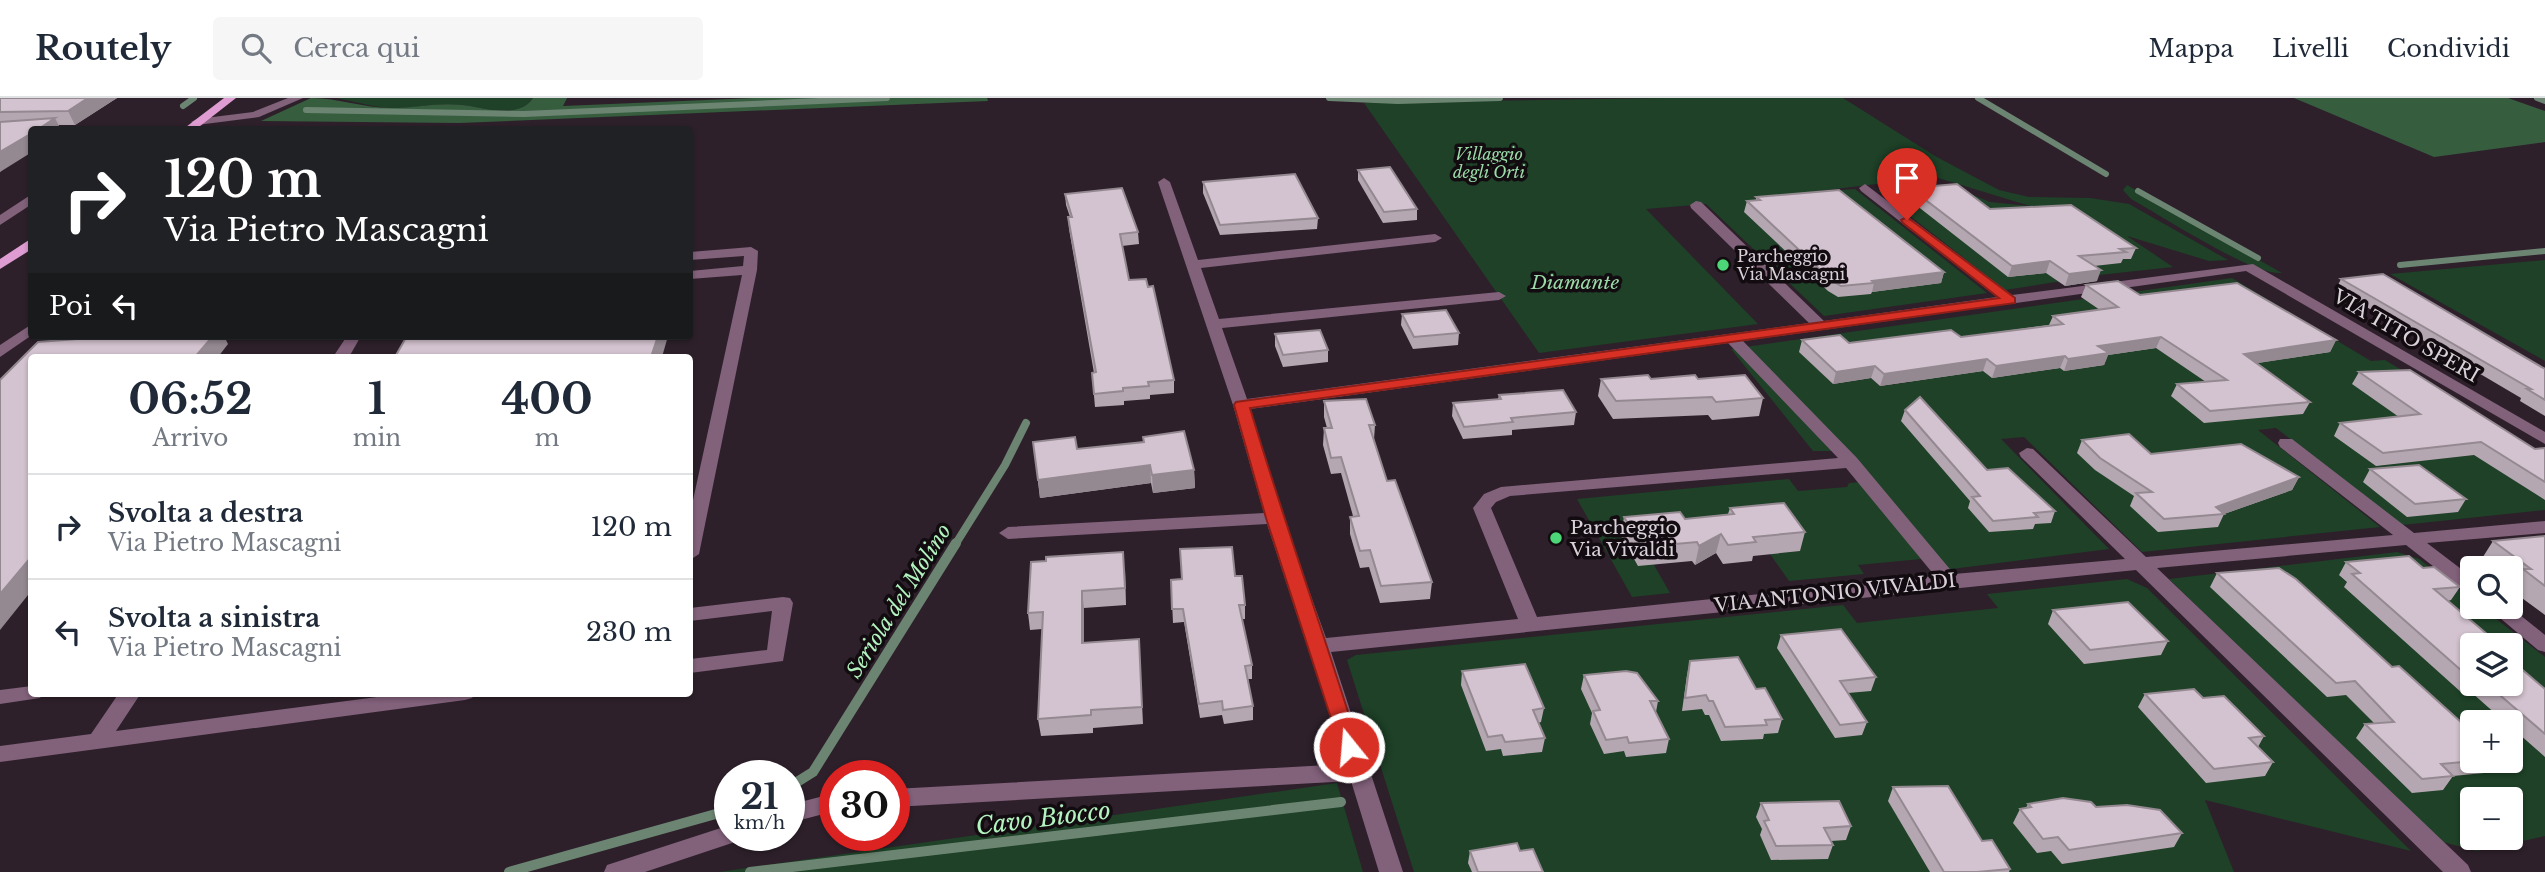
<!DOCTYPE html>
<html lang="it">
<head>
<meta charset="utf-8">
<style>
  :root { --surface:#fff; --page:#f6f6f7; --text:#1f2937; --muted:#747a83; --line:#e0e1e3 }
  body { margin:0; font-family:"Libre Baskerville",serif; background:var(--page); color:var(--text); height:100vh; display:flex; flex-direction:column; font-size:26px; white-space:nowrap }
  * { box-sizing:border-box; margin:0 }
  p { font-size:23px; color:var(--muted) }
  .icon { flex:none; width:38px; height:38px; fill:none; stroke:currentColor; stroke-width:2; stroke-linecap:round; stroke-linejoin:round }
  .map { position:relative; flex:1; overflow:hidden }
  .drawer { position:absolute; left:28px; top:256px; width:665px; height:343px; display:flex; flex-direction:column; background:var(--surface); border-radius:7px; box-shadow:0 2px 5px #0004 }
  .drawer>* { flex:none }
  .top-card { position:absolute; left:28px; top:28px; width:665px; height:214px; border-radius:7px; box-shadow:0 2px 5px #0004; background:#202124; color:#fff; overflow:hidden }
  .buttons { position:absolute; left:2460px; top:458px; display:grid; gap:14px }
  .buttons a { display:grid; place-items:center; width:63px; height:63px; border-radius:7px; background:var(--surface); box-shadow:0 2px 5px #0004; font-size:35px }
  .speed { position:absolute; left:714px; top:662px; display:flex; gap:14px; font-size:35px; font-weight:700; text-align:center }
  .speed>* { display:grid; place-content:center; width:91px; height:91px; border-radius:50%; background:var(--surface); box-shadow:0 2px 5px #0004; line-height:1 }
  .speed small { font-size:18px; font-weight:400 }
  .speed .limit { border:10px solid #d22; background:#fff; color:#111 }
  .pin { position:absolute; display:grid; place-items:center; width:60px; height:60px; color:#fff; margin:-72px -30px; border-radius:50% 50% 50% 0; rotate:-45deg; box-shadow:0 0 7px #0007 }
  .pin .icon { rotate:45deg }
  .me { position:absolute; width:77px; margin:-38px; rotate:343deg; stroke-linejoin:round; filter:drop-shadow(0 0 5px #0008) }
  .turn { display:flex; align-items:center; gap:24px; height:147px; padding:0 21px; font-size:32px }
  .turn .icon { width:91px; height:91px; stroke-width:2.5 }
  .turn b { display:block; font-size:49px; line-height:60px }
  .then { display:flex; align-items:center; height:66px; padding:0 21px; background:#0003; gap:14px; font-size:26px }
  .eta { display:flex; justify-content:space-evenly; align-items:center; height:119px; text-align:center }
  .eta b { font-size:42px; font-weight:800; line-height:49px }
  ul { padding:0; list-style:none }
  li { display:flex; align-items:center; gap:21px; height:105px; padding:0 21px; border-top:2px solid var(--line) }
  li div { flex:1 }
  li b { display:block; font-size:26px }
  li em { font-style:normal }
  header { display:flex; align-items:center; gap:42px; box-sizing:border-box; height:98px; padding:0 35px; background:var(--surface); border-bottom:2px solid var(--line) }
  header strong { font-size:33px }
  nav { display:flex; gap:38px; margin-inline-start:auto; font-size:24px }
  .search { width:490px; height:63px; background:var(--page); display:flex; align-items:center; gap:18px; box-sizing:border-box; padding:0 24px; border-radius:7px; color:var(--muted); font-size:26px }
  .map>svg:first-child { display:block }
</style>
</head>
<body>
<header>
<strong>Routely</strong>
<div class="search"><svg class="icon" aria-label="search" viewBox="0 0 24 24"><circle cx="10" cy="10" r="6"/><path d="M15 15l6 6"/></svg>Cerca qui</div>
<nav><a>Mappa</a><a>Livelli</a><a>Condividi</a></nav>
</header>
<div class="map">
<svg width="2545" height="774" viewBox="0 0 2545 774">
  <rect width="100%" height="100%" fill="#2d202a"/>
  <!-- green -->
  <g fill="#1e4127" fill-rule="evenodd">
    <path d="M336 0H533C519 22 482 9 461 7 438 4 413 11 390 10 372 9 353 3 336 0Z"/>
    <path d="M1663 0H1843L1935 58 1999 92 2029 99 2090 100 2129 106 2228 162 2209 163 2127 138 2173 169 2099 177 2070 157 2087 179 2005 192 1878 93 1949 87 1990 104 2030 108 1935 79 1802 95 1855 91 1987 195 1824 218 1706 106 1646 111 1758 226 1539 255 1364 5Z"/>
    <path d="M2127 87 2282 175C2253 178 2162 118 2131 101L2123 92Z"/>
    <path d="M2545 162V263L2390 176Z"/>
    <path d="M2232 180 2371 263 2385 262 2545 357V412L2402 427 2276 330 2258 332 2380 429 2142 454 2024 339 2001 341 2109 451 1944 472 1846 353H1813L1731 251ZM1807 261 1911 284 1880 288 1871 280 1833 286Z"/>
    <path d="M1789 381 1798 393 1847 389 1849 385 1862 384 1921 461 1858 467 1864 476 1789 483 1770 456 1800 452 1779 423 1654 467 1670 495 1632 499 1577 401Z"/>
    <path d="M2397 454 2419 461 2473 503V509H2481L2545 559V738L2477 753 2439 743 2169 481ZM2473 548H2511V586H2473ZM2473 625H2511V663H2473ZM2473 702H2511V740H2473Z"/>
    <path d="M2127 481 2147 490 2411 753 2205 702 2234 774H1414L1347 562 1356 557 1843 507 1857 525 1998 510 1987 496Z"/>
    <path d="M1337 685 1363 774H719Z"/>
  </g>
  <!-- forest -->
  <g fill="#375d3f">
    <path d="M311 0C338 0 364 10 391 10 414 10 439 4 462 7 482 9 519 22 533 0H567L563 8 754 0H987L988 3 459 25 261 23Z"/>
    <path d="M2294 0H2508L2545 13V44L2434 59Z"/>
  </g>
  <g fill="none" stroke-linecap="round" stroke-linejoin="round">
    <!-- stream-far2 -->
    <g stroke="#6c8572" stroke-width="6">
      <path d="M1329 0 1398 3 1500 0"/>
      <path d="M1978 0 2106 76"/>
      <path d="M2537 0 2545 3"/>
      <path d="M183 8 194 0"/>
      <path d="M306 12 524 16 887 0"/>
      <path d="M2138 93 2258 160"/>
      <path d="M2400 167 2545 153"/>
    </g>
    <!-- stream-far1 -->
    <path stroke="#6c8572" stroke-width="8" d="M955 447 1005 367 1026 325"/>
    <!-- stream -->
    <g stroke="#6c8572" stroke-width="10">
      <path d="M789 689 813 674 956 445"/>
      <path d="M509 774 730 712"/>
      <path d="M750 774 1341 704"/>
    </g>
    <!-- minor -->
    <g fill="#82617b" fill-rule="evenodd">
      <path d="M288 0H303L259 19 197 27 191 24 197 21 253 14Z"/>
      <path d="M39 29H110L115 32H34Z"/>
      <path d="M1164 80 1170 84 1198 162 1435 136 1442 140 1435 144 1201 170 1219 221 1499 194 1506 198 1499 202 1222 230 1247 301 1809 225 1691 110 1690 107 1696 103 1701 104 1824 223 1997 199 1861 93 1859 90 1865 86 2012 197 2253 166 2545 334V346L2246 173 1743 243 1857 360 1954 476 2125 461 2021 359 2019 355 2027 350 2033 351 2146 459 2393 437 2280 349 2278 345 2280 341H2292L2414 435 2545 423V435L2427 445 2473 480V496L2466 494 2406 447 2157 470 2468 767 2471 774H2443L2136 472 1331 554 1403 774H1379L1351 683 894 709V691L1346 666 1267 426 1008 441 999 435 1008 429 1264 415 1233 307 1158 84ZM1728 245 1838 360 1501 389 1484 396 1473 410 1518 521 1326 540 1283 420 1250 311ZM1846 370 1935 478 1537 519 1491 410 1496 404 1510 398Z"/>
      <path d="M32 96V106L0 127V117Z"/>
      <path d="M751 149 758 153 757 172 699 456 690 462V416L742 177 690 181V173L743 168 744 158 690 162V154Z"/>
      <path d="M32 226V237L0 259V247Z"/>
      <path d="M347 238H361L349 259H333Z"/>
      <path d="M783 499 790 500 793 505 783 563 690 575V561L767 552 772 513 690 523V510Z"/>
      <path d="M2487 509H2510L2545 537V554L2538 552Z"/>
      <path d="M32 588V595H44L40 600 0 606V592Z"/>
      <path d="M119 595H141L116 633 408 595H476L472 600 465 602 0 664V648L91 636Z"/>
      <path d="M835 695V713L789 725V707Z"/>
      <path d="M730 727V737H741L738 743 645 774H604L607 767Z"/>
    </g>
    <!-- major -->
    <g fill="#df9cd2" fill-rule="evenodd">
      <path d="M224 0H236L195 32H182Z"/>
      <path d="M32 140V151L0 171V161Z"/>
    </g>
  </g>
  <!-- wall -->
  <g fill="#b5a7b2">
    <path d="M0 0H117L75 27H58L61 32H32L0 74Z"/>
    <path d="M1358 72 1417 111V122L1383 125 1358 82Z"/>
    <path d="M1203 84 1318 120 1317 131 1220 137 1203 95Z"/>
    <path d="M1910 90 1990 111 2136 150 2131 161H2123L2121 165 2094 168 2097 183 2065 188 2046 175 2008 179 1907 100Z"/>
    <path d="M1065 96 1138 134 1139 146 1122 148 1129 182 1174 282V295L1150 297V301L1124 303V307L1095 309 1092 275H1094L1069 131 1068 119H1070L1066 107Z"/>
    <path d="M1756 99 1944 174 1941 185 1872 194 1871 196 1838 199 1828 193 1744 114 1747 103H1756Z"/>
    <path d="M2341 181 2545 271V318L2520 303 2521 300 2336 191Z"/>
    <path d="M2086 187 2140 197 2336 242 2330 254 2257 265 2310 304 2303 316 2204 325 2171 298 2177 286 2206 284 2156 250 2108 257 2104 267 2064 273 2060 270 1992 280 1983 273 1880 288 1871 280 1833 286 1799 254 1802 242 1849 245 1961 239 2049 227 2053 218 2100 212 2081 199Z"/>
    <path d="M1402 216 1459 235 1458 247 1413 251 1401 227Z"/>
    <path d="M1275 236 1328 252V264L1283 269 1275 248Z"/>
    <path d="M2359 274 2535 351 2545 350V402L2474 357 2376 368 2334 338 2340 325 2399 319 2352 286Z"/>
    <path d="M1601 281H1698L1763 300 1759 318 1712 322 1708 317 1613 321 1598 298Z"/>
    <path d="M1499 297 1576 314 1574 327 1512 332V337L1463 341 1452 318 1453 305 1498 301Z"/>
    <path d="M1324 303 1375 327 1374 342 1387 383 1432 484 1430 501 1380 505 1369 469 1360 470 1350 436V419L1353 418 1341 375 1331 376 1323 347 1324 330H1327L1324 319Z"/>
    <path d="M1905 312 1987 372 2055 413 2051 425 2035 426 2033 431 1989 434 1968 410 1970 403 1901 323Z"/>
    <path d="M1143 339 1194 372 1195 390 1153 395 1151 385 1040 400 1033 344 1077 351 1143 344Z"/>
    <path d="M2082 342 2151 356 2299 379 2292 392 2224 416 2218 429 2158 434 2130 408 2134 398 2095 372 2077 355Z"/>
    <path d="M2370 371 2466 401 2458 414 2407 419 2363 384Z"/>
    <path d="M1730 410 1805 434 1800 453 1753 458 1752 463 1723 466 1716 455 1695 467 1692 463 1638 468 1621 438 1624 419 1685 421 1728 416Z"/>
    <path d="M2545 438V517L2511 492V488L2513 486 2511 485V471H2493L2481 462 2493 443Z"/>
    <path d="M2346 464 2423 470 2460 489 2451 502 2448 503 2473 548V586H2511L2545 591V659L2511 629V625H2506L2471 594 2462 595 2344 489 2347 484 2339 477Z"/>
    <path d="M1125 471 1126 507 1084 510V545L1139 541 1143 626 1093 630V635L1041 638 1038 621 1042 531 1030 532 1028 515Z"/>
    <path d="M2217 475 2473 663H2493L2484 675 2453 678 2443 692 2412 695 2356 640 2365 626 2374 625 2346 597 2327 599 2210 489Z"/>
    <path d="M1235 478 1245 507V521H1242L1252 567V581H1248L1253 608V622L1224 626 1222 617 1200 620 1184 524 1173 525 1171 482Z"/>
    <path d="M2053 512 2168 543 2161 557 2084 566 2048 526Z"/>
    <path d="M1781 537 1876 579 1871 593 1848 595 1867 624 1862 637 1835 640 1777 550Z"/>
    <path d="M1690 563 1756 591 1782 621 1778 635 1764 636 1763 641 1721 643 1709 617H1705L1702 611 1682 613 1687 577Z"/>
    <path d="M1462 573 1544 610 1541 624 1538 625 1545 640 1542 654 1503 658 1501 651 1486 653 1461 587Z"/>
    <path d="M1584 577 1658 603 1656 614 1669 641 1666 655 1626 659 1624 653 1604 656 1590 626 1592 615 1581 591Z"/>
    <path d="M2145 596 2203 600 2264 638 2258 649 2273 664 2265 678 2206 685 2138 609Z"/>
    <path d="M1893 689 1982 743 2010 771 2009 774H1930L1888 703Z"/>
    <path d="M1761 705 1851 728 1846 742 1831 743 1833 747 1828 761 1771 762 1760 737 1762 731 1756 719Z"/>
    <path d="M2028 706 2096 709 2182 735 2174 749 2062 766 2051 753 2037 755 2013 725 2020 711 2026 710Z"/>
    <path d="M1470 753H1520L1543 774H1472L1468 765Z"/>
  </g>
  <!-- shaded-wall -->
  <g fill="#948891">
    <path d="M88 0H117L75 27 68 13Z"/>
    <path d="M55 20 61 32H37Z"/>
    <path d="M32 35V54L0 74V54Z"/>
    <path d="M2050 163 2046 175 2008 179 2012 168Z"/>
    <path d="M2101 172 2097 183 2065 188 2069 176Z"/>
    <path d="M1944 174 1941 185 1872 194 1874 185 1872 183Z"/>
    <path d="M213 238H224L228 246 218 259H195Z"/>
    <path d="M658 238H668L662 259H651Z"/>
    <path d="M2161 239 2156 250 2108 257 2104 267 2064 273 2068 261 2098 248Z"/>
    <path d="M2336 242 2330 254 2239 268 2244 256Z"/>
    <path d="M2065 258 2060 270 1992 280 1996 268Z"/>
    <path d="M1987 261 1983 273 1880 288 1884 276Z"/>
    <path d="M1875 268 1871 280 1833 286 1836 274Z"/>
    <path d="M1150 367 1151 385 1040 400 1038 382Z"/>
    <path d="M1194 372 1195 390 1153 395 1152 377Z"/>
    <path d="M2299 379 2292 392 2224 416 2216 409Z"/>
    <path d="M1721 436 1716 455 1695 467 1699 448Z"/>
    <path d="M32 458V492L0 532V496Z"/>
    <path d="M1082 493 1084 510V562L1082 545Z"/>
  </g>
  <!-- building -->
  <g fill="#d3c2cf" stroke="#948891" stroke-width="2">
    <path d="M0 0H88L68 13 0 14Z"/>
    <path d="M55 20 37 32H32V35L0 54V24Z"/>
    <path d="M1390 69 1417 111 1384 114 1358 72Z"/>
    <path d="M1295 76 1318 120 1220 127 1203 84Z"/>
    <path d="M1957 86 1990 111 2071 107 2136 150 2120 151 2126 154 2079 158 2101 172 2069 176 2050 163 2012 168 1910 90Z"/>
    <path d="M1122 90 1138 134 1120 136 1129 182 1146 181 1148 189 1153 188 1174 282 1148 284 1149 288 1123 290V293L1094 296 1092 275 1096 274 1068 119H1072L1065 96Z"/>
    <path d="M1839 92 1944 174 1872 183 1874 185 1841 188 1831 182 1747 103 1760 102 1756 99Z"/>
    <path d="M2383 176 2545 271V302L2527 291H2531L2341 181Z"/>
    <path d="M2118 183 2140 197 2237 185 2336 242 2244 256 2310 304 2210 313 2177 286 2227 282 2161 239 2098 248 2109 255 2068 261 2065 258 1996 268 1987 261 1884 276 1875 268 1836 274 1802 242 1840 237 1849 245 1951 232 1961 239 2063 226 2053 218 2118 209 2086 187Z"/>
    <path d="M1446 212 1459 235 1414 239 1402 216Z"/>
    <path d="M1320 232 1328 252 1283 257 1275 236Z"/>
    <path d="M116 238H213L195 259H32V458L0 496V282L38 244Z"/>
    <path d="M407 238H658L651 259H395Z"/>
    <path d="M2410 272 2535 351 2545 350V384L2481 344 2383 355 2340 325 2420 316 2359 274Z"/>
    <path d="M1648 277 1651 281 1695 277 1698 281 1745 277 1763 300 1716 304 1712 299 1616 303 1601 281Z"/>
    <path d="M1563 292 1576 314 1511 320 1513 324 1464 329 1453 305 1501 301 1499 297Z"/>
    <path d="M1920 299 1987 372 2008 370 2055 413 2034 415 2038 419 1993 423 1972 399 1980 398 1905 312Z"/>
    <path d="M1366 301 1375 327H1369L1387 383 1395 382 1432 484 1381 488 1370 452 1360 453 1350 419 1359 418 1341 359 1331 360 1324 330H1332L1324 303Z"/>
    <path d="M1184 333 1194 372 1152 377 1150 367 1038 382 1033 344 1075 339 1077 351 1144 344 1143 339Z"/>
    <path d="M2129 336 2151 356 2241 346 2299 379 2216 409 2224 416 2164 421 2136 395 2152 394 2100 360 2082 342Z"/>
    <path d="M2419 367 2466 401 2415 406 2370 371Z"/>
    <path d="M1784 405 1805 434 1753 439 1756 444 1728 447 1721 436 1699 448 1697 444 1642 449 1624 419 1680 414 1685 421 1734 416 1730 410Z"/>
    <path d="M2545 438V488L2523 471H2531L2493 443Z"/>
    <path d="M1232 449 1235 478H1242L1245 507H1239L1252 567 1245 568 1253 608 1223 612 1222 603 1199 606 1183 511H1172L1171 482 1182 481 1180 451Z"/>
    <path d="M1123 454 1125 490 1082 493V545L1139 541 1142 609 1091 612V617L1038 621 1043 514 1028 515 1031 464 1046 463V459Z"/>
    <path d="M2409 458 2423 470 2434 469 2460 489 2434 491 2501 548H2473V581H2471L2352 476 2360 475 2346 464Z"/>
    <path d="M2279 470 2296 481 2392 569 2399 568 2473 635V663L2441 666 2453 678 2422 681 2365 626 2394 624 2355 583 2336 585 2217 475Z"/>
    <path d="M2128 504 2168 543 2090 552 2053 512Z"/>
    <path d="M1841 531 1876 579 1840 583 1867 624 1840 627 1781 537Z"/>
    <path d="M1738 559 1756 591 1765 590 1782 621 1765 622 1767 627 1725 629 1713 603H1709L1706 597 1685 600 1690 563Z"/>
    <path d="M2511 562 2545 591V636L2487 586H2511Z"/>
    <path d="M1525 566 1544 610 1533 612 1545 640 1505 644 1502 637 1488 639 1462 573Z"/>
    <path d="M1626 573 1637 575 1658 603H1650L1669 641 1629 645 1627 639 1606 642 1593 613 1600 612 1584 577Z"/>
    <path d="M2194 591 2203 600 2224 598 2264 638 2249 640 2273 664 2214 671 2145 596Z"/>
    <path d="M1948 688 1982 743 1992 742 2010 771 1977 774H1944L1893 689Z"/>
    <path d="M2063 700 2091 704 2096 709 2127 707 2160 712 2182 735 2069 752 2058 739 2043 741 2020 711 2031 709 2028 706Z"/>
    <path d="M1839 703 1851 728 1824 730 1833 747 1776 748 1764 723 1769 722 1761 705Z"/>
    <path d="M1517 745 1520 753 1533 751 1543 774H1478L1470 753Z"/>
  </g>
  <!-- route -->
  <path fill="#d93025" stroke="#8d1f18" stroke-width="2" d="M1907 119 2015 200V205L1250 310C1284 424 1324 535 1359 649L1356 654H1342L1266 420 1234 307 1236 304 1999 200 1903 125 1901 122Z"/>
  <!-- markers -->
  <g fill="#4cd677" stroke="#120c11" stroke-width="2.5">
    <circle cx="1723" cy="167" r="7"/>
    <circle cx="1556" cy="440" r="7"/>
  </g>
  <g text-anchor="middle" dominant-baseline="central" stroke-width="7" stroke-linejoin="round" paint-order="stroke">
    <!-- far-park labels -->
    <g font-size="16" font-style="italic" fill="#9bdba8" stroke="#120c11">
      <text x="1489" y="56">Villaggio<tspan x="1489" dy="18">degli Orti</tspan></text>
    </g>
    <!-- far-poi labels -->
    <g font-size="16" fill="#dad1d8" stroke="#120c11" text-anchor="start">
      <text x="1737" y="158">Parcheggio<tspan x="1737" dy="18">Via Mascagni</tspan></text>
    </g>
    <!-- park labels -->
    <g font-size="19" font-style="italic" fill="#9bdba8" stroke="#120c11">
      <text x="1575" y="184">Diamante</text>
    </g>
    <!-- street labels -->
    <g font-size="19" fill="#dad1d8" stroke="#120c11">
      <text transform="translate(2406 238) rotate(30)">VIA TITO SPERI</text>
      <text transform="translate(1835 495) rotate(-6)">VIA ANTONIO VIVALDI</text>
    </g>
    <!-- poi labels -->
    <g font-size="19" fill="#dad1d8" stroke="#120c11" text-anchor="start">
      <text x="1570" y="429">Parcheggio<tspan x="1570" dy="22">Via Vivaldi</tspan></text>
    </g>
    <!-- water labels -->
    <g font-size="21" font-style="italic" fill="#b3f3bf" stroke="#120c11">
      <text transform="translate(899 503) rotate(-58)">Seriola del Molino</text>
    </g>
    <!-- near-water labels -->
    <g font-size="24" font-style="italic" fill="#b3f3bf" stroke="#120c11">
      <text transform="translate(1043 720) rotate(-7)">Cavo Biocco</text>
    </g>
  </g>
</svg>
<div class="buttons">
<a><svg class="icon" aria-label="search" viewBox="0 0 24 24"><circle cx="10" cy="10" r="6"/><path d="M15 15l6 6"/></svg></a>
<a><svg class="icon" aria-label="layers" viewBox="0 0 24 24"><path d="M12 4l9 5-9 5-9-5zM3 14l9 5 9-5"/></svg></a>
<a>+</a>
<a>−</a>
</div>
<div class="speed"><div>21<small>km/h</small></div><div class="limit">30</div></div>
<div class="pin" style="left:1907px;top:122px;background:#d93025"><svg class="icon" aria-label="arrive" viewBox="0 0 24 24"><path d="M6 21V4h12l-3 4 3 4H6"/></svg></div>
<svg class="me" style="left:1349px;top:649px" viewBox="-20 -20 40 40"><circle r="17" fill="#d93025" stroke="#fff" stroke-width="3"/><path d="M0-11L8 9 0 5-8 9z" fill="#fff"/></svg>
<div class="top-card">
<div class="turn"><svg class="icon" aria-label="right" viewBox="0 0 24 24"><path d="M7 20v-9h11M14 6l5 5-5 5"/></svg><div><b>120 m</b>Via Pietro Mascagni</div></div>
<div class="then">Poi<svg class="icon" aria-label="left" viewBox="0 0 24 24"><path d="M17 20v-9H6M10 6l-5 5 5 5"/></svg></div>
</div>
<section class="drawer">
<div class="eta">
<div><b>06:52</b><p>Arrivo</p></div>
<div><b>1</b><p>min</p></div>
<div><b>400</b><p>m</p></div>
</div>
<ul>
<li><svg class="icon" aria-label="right" viewBox="0 0 24 24"><path d="M7 20v-9h11M14 6l5 5-5 5"/></svg><div><b>Svolta a destra</b><p>Via Pietro Mascagni</p></div><em>120 m</em></li>
<li><svg class="icon" aria-label="left" viewBox="0 0 24 24"><path d="M17 20v-9H6M10 6l-5 5 5 5"/></svg><div><b>Svolta a sinistra</b><p>Via Pietro Mascagni</p></div><em>230 m</em></li>
</ul>
</section>
</div>
</body>
</html>
